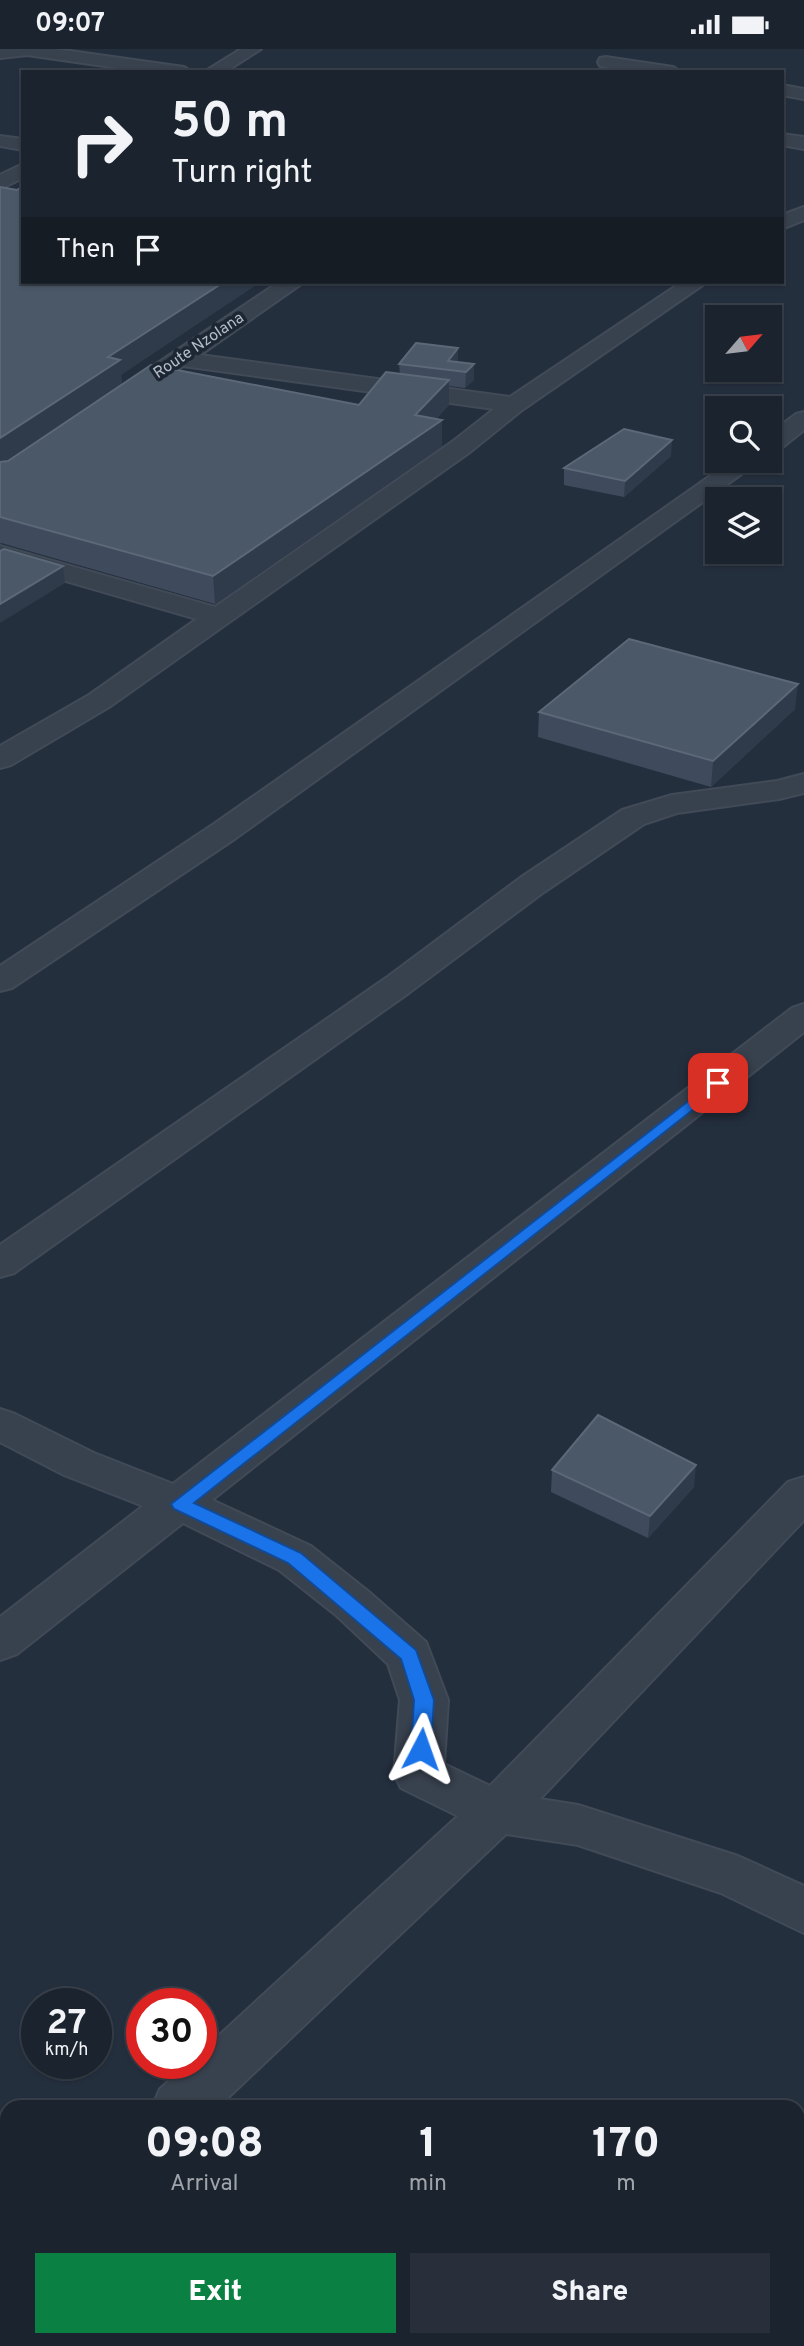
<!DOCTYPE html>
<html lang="en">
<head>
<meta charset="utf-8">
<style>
  :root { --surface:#1b232e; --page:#282f3a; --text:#f1f3f6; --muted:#a0a4aa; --line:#39404a; --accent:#0b8043 }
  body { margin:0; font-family:Overpass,sans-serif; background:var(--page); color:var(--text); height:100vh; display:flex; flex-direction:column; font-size:26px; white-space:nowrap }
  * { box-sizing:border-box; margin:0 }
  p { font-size:23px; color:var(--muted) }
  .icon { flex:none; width:38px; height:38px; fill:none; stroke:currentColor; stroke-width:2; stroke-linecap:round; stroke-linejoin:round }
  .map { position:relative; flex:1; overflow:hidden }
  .sheet { position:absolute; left:0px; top:2051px; width:805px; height:247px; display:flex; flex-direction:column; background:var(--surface); border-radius:21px 21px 0 0; box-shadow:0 2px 5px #0004,0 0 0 2px var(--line) }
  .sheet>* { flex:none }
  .banner { position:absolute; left:21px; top:21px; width:763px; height:214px; border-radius:0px; box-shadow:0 2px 5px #0004,0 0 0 2px var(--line); background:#1b232e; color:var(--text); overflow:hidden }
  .needle { width:46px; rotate:62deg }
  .tools { position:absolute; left:705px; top:256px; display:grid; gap:14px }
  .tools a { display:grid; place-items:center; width:77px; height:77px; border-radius:0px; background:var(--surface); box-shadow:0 2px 5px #0004,0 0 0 2px var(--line); font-size:35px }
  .speed { position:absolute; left:21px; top:1939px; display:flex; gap:14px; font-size:35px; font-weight:700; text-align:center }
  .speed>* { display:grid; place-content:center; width:91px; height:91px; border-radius:50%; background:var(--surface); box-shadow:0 2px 5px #0004,0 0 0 2px var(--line); line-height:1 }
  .speed small { font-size:18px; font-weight:400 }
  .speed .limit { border:10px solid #d22; background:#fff; color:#111 }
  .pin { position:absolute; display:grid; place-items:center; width:60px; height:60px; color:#fff; margin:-30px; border-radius:14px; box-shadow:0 4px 10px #0006 }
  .me { position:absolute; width:77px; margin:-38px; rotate:4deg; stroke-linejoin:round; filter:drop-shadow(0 0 5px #0008) }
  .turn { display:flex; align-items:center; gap:24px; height:147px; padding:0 35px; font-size:32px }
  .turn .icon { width:91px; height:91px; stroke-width:2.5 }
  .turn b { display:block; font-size:49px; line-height:60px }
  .then { display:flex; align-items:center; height:66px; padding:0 35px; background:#0003; gap:14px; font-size:26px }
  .eta { display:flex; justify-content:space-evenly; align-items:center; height:119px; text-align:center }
  .eta b { font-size:42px; font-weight:800; line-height:49px }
  .primary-button { display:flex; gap:14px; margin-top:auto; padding:14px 35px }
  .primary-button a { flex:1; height:80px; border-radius:0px; background:var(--accent); color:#fff; font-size:28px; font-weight:800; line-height:80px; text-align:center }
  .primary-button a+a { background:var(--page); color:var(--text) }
  .status { display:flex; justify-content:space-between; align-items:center; height:49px; padding:0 35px; background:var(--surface); direction:ltr }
  .status svg { height:19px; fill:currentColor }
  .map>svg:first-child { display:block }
</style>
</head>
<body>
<div class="status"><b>09:07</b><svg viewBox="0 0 49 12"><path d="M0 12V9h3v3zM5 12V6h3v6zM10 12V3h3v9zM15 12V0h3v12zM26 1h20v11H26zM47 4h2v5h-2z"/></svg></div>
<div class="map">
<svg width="804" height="2297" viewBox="0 0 804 2297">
  <rect width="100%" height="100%" fill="#242f3e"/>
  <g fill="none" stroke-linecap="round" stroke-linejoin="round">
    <!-- minor casing -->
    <g stroke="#414a57" stroke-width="4">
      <g id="minor">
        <path d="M0 0H56L184 18 192 23H146L27 6 0 9Z"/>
        <path d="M241 0H261L225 23H204Z"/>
        <path d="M606 8 673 18 681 23H637L600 17 598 13 600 9Z"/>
        <path d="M782 36 804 40V50L782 46Z"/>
        <path d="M782 85 804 88V100L782 96Z"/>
        <path d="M0 87 23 90V101L0 97Z"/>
        <path d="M23 115V129L0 140V126Z"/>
        <path d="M804 158V171L782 180V166Z"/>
        <path d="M279 233H304L200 306 510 348 682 233H707L522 361 470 403 109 658 11 716 0 719V697L89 646 197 570 0 513V497L215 558 452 393 494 360 183 317 129 354H113L109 349 113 344Z"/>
        <path d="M804 363V381L779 401 770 403V384L796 365Z"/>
        <path d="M733 411H761L236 789 12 939 0 942V917L214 775Z"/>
        <path d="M804 725V744L779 750 677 764 644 775 544 843 410 943 14 1224 0 1228V1196L386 929 520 829 622 761 672 746 777 732Z"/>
        <path d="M804 955V983L212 1451 311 1497 369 1543 426 1593 448 1651 444 1715 490 1737 788 1433 804 1428V1471L540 1750 578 1756 738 1807 804 1837V1884L721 1844 578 1796 506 1785 218 2058H152L160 2040 189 2014H201V2003L458 1767 401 1739 394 1725 400 1651 388 1615 337 1567 279 1521 183 1474 17 1605 0 1611V1568L143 1457 64 1426 0 1393V1360L15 1365 94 1404 173 1435 792 959Z"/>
        <path d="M7 2191V2251L0 2254V2194Z"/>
      </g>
    </g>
    <!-- minor -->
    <use href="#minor" fill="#38414e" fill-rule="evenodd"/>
  </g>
  <!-- wall -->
  <g fill="#3f4b5c">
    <path d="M0 138 121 326 122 335 359 356 400 325 399 315 458 299V313L474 315V331L465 339 449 337V356L436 370 442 397 215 555 1 494 0 495Z"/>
    <path d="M671 407 624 448 564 436V419Z"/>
    <path d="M795 660 711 738 538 688 539 663Z"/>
    <path d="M552 1421 694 1438 648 1489 551 1443Z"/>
  </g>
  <!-- shaded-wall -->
  <g fill="#2f3b4b">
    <path d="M224 233H261L121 326 122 335 0 417V389L108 308Z"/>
    <path d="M458 299V315L448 312Z"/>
    <path d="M474 315V331L465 339 466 323Z"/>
    <path d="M449 331V356L421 386 442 371V397L215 555 213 527 415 366Z"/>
    <path d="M672 391 671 407 624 448 625 432Z"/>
    <path d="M63 517 65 534 0 574V555Z"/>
    <path d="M798 635 795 660 711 738 713 712Z"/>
    <path d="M696 1416 694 1438 648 1489 650 1467Z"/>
  </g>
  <!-- building -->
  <g fill="#4b5868" stroke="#5c6777" stroke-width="2">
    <path d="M23 137V233H224L108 308 120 311 0 389V138L17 141Z"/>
    <path d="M416 294 458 299 448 312 474 315 466 323 399 315Z"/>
    <path d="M151 316 359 356 386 323 449 331 415 366 442 371 213 527 0 468V413L8 412Z"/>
    <path d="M624 380 672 391 625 432 564 419Z"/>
    <path d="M4 500 63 517 0 555V502Z"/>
    <path d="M629 590 798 635 713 712 539 663Z"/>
    <path d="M598 1366 696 1416 650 1467 552 1421Z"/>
  </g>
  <!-- route -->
  <path fill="#1a73e8" stroke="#114b97" stroke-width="2" d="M718 1029 726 1034 723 1037 194 1454 301 1504 416 1601 434 1651 431 1700 428 1706H414L411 1700 414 1651 401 1610 288 1514 174 1460 171 1455Z"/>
  <g text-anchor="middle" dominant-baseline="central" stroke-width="7" stroke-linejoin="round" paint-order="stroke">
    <!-- far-street labels -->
    <g font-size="16" fill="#b4bcc9" stroke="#1d2633">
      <text transform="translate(199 297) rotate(-34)">Route Nzolana</text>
    </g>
  </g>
</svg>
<div class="tools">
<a><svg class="needle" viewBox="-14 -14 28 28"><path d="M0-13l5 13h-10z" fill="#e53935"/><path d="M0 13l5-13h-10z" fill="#a0a4aa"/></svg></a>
<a><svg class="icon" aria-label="search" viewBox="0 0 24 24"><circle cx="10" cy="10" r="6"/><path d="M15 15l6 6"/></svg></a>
<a><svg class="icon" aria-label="layers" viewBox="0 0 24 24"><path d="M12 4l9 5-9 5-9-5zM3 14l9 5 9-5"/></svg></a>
</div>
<div class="speed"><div>27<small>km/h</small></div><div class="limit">30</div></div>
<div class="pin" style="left:718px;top:1034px;background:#d93025"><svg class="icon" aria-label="arrive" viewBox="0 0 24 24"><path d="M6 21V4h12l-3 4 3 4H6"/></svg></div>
<svg class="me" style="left:421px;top:1700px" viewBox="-20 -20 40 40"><path d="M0-17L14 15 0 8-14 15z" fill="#1a73e8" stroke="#fff" stroke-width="4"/></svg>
<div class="banner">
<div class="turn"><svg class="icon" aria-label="right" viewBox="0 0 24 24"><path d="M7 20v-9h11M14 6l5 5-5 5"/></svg><div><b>50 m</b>Turn right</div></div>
<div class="then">Then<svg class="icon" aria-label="arrive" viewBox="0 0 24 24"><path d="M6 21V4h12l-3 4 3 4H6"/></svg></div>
</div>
<section class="sheet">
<div class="eta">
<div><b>09:08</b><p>Arrival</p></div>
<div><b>1</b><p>min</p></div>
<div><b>170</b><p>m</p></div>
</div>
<div class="primary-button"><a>Exit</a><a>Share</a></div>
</section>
</div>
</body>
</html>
